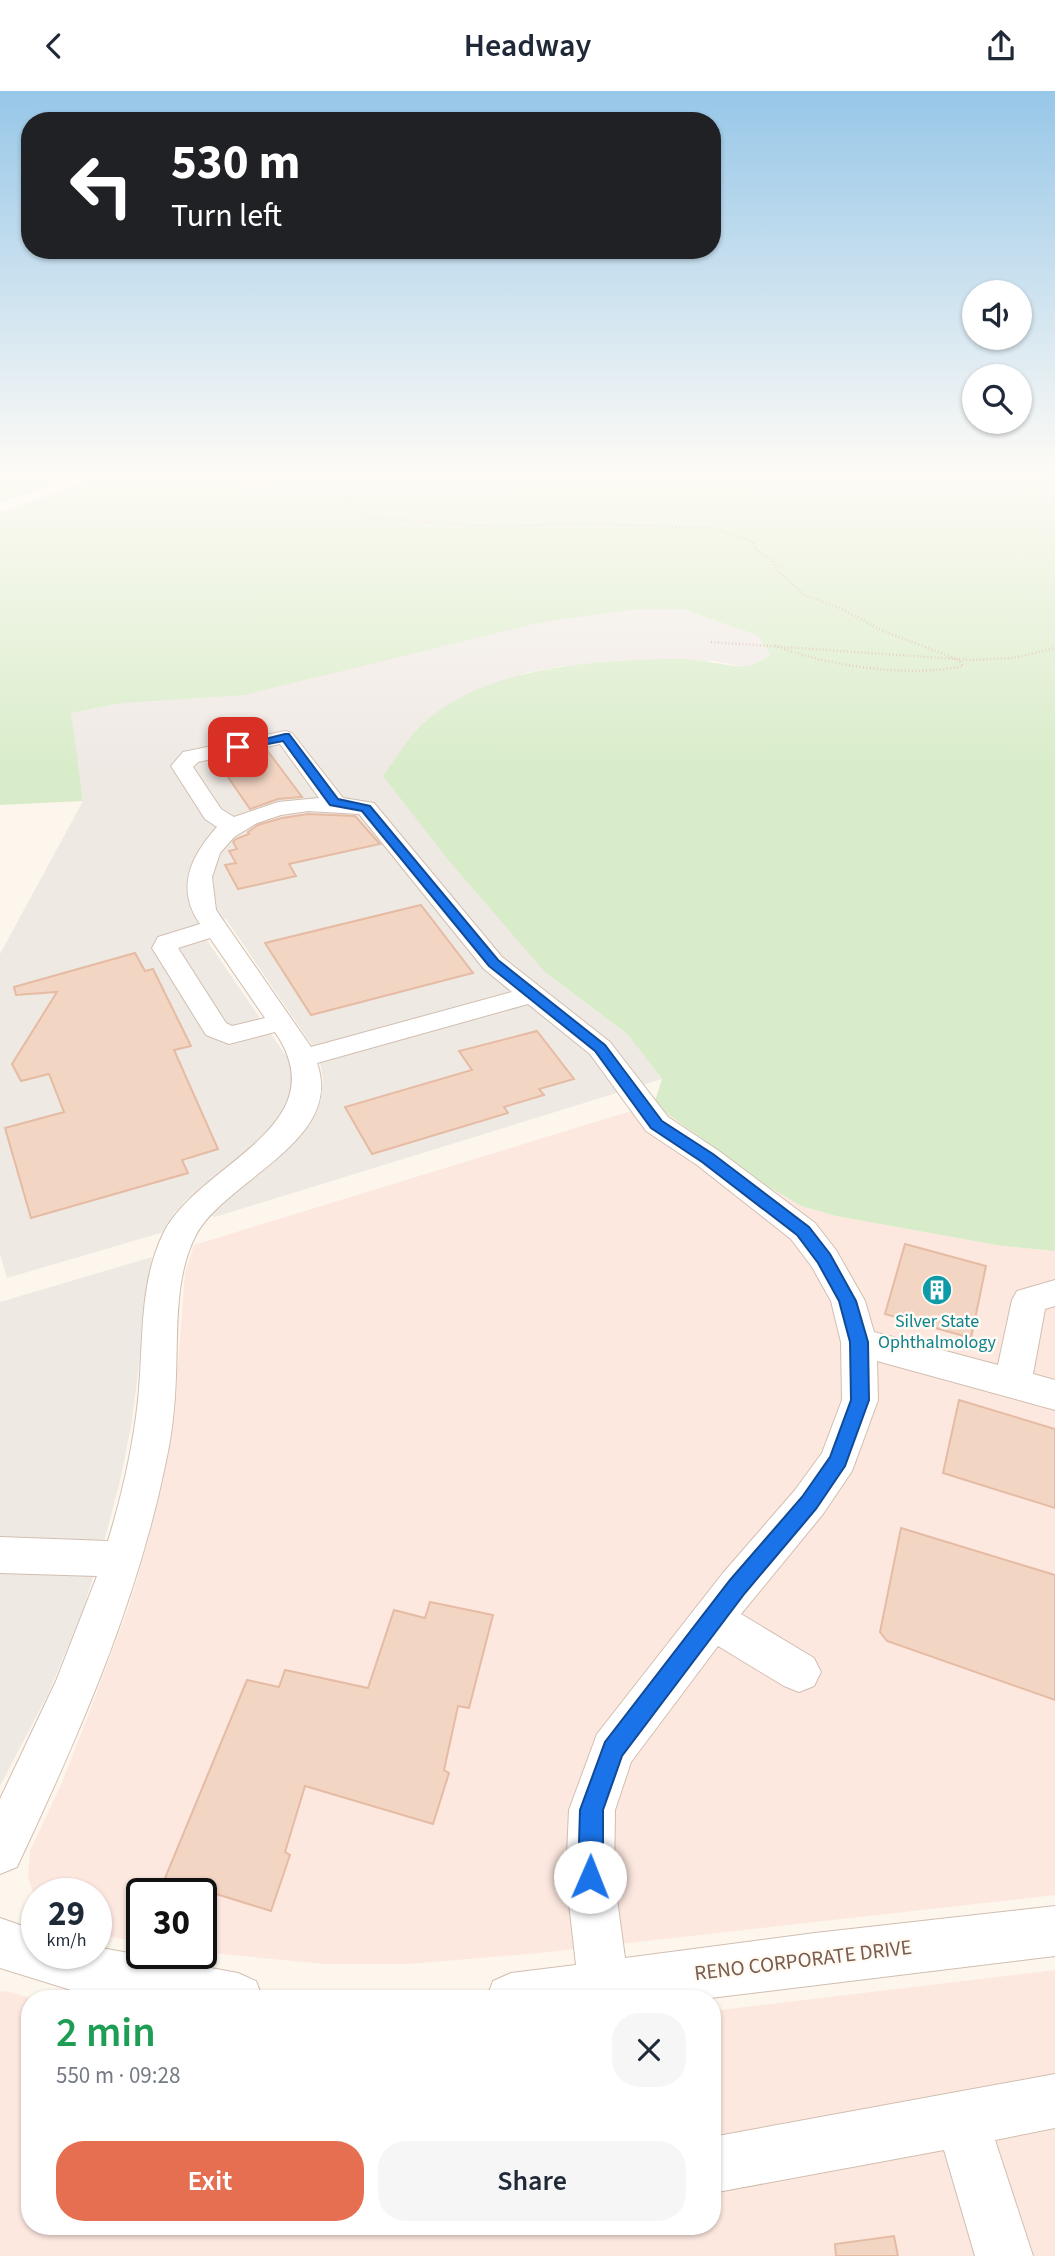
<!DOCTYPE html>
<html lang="en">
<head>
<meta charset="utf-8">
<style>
  :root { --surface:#fff; --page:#f6f6f7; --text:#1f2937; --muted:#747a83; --accent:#e76f51 }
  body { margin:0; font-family:"Source Sans 3",sans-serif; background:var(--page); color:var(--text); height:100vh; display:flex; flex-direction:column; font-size:26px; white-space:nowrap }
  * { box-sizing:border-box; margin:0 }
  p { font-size:23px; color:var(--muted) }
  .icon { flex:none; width:38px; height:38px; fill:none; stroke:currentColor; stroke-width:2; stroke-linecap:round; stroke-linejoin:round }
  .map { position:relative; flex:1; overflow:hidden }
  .panel { position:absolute; left:21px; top:1899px; width:700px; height:245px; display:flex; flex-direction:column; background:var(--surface); border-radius:28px; box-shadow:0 2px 5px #0004 }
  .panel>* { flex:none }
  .guide { position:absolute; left:21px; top:21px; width:700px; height:147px; border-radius:28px; box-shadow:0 2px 5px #0004; background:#202124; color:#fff; overflow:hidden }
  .tools { position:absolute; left:962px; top:189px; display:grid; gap:14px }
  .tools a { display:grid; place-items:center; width:70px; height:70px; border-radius:50%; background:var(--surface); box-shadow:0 2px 5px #0004; font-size:35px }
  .speed { position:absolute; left:21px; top:1787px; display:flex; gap:14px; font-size:35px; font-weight:700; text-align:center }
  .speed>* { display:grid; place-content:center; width:91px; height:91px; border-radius:50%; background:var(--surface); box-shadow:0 2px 5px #0004; line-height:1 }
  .speed small { font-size:18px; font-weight:400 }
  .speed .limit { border:4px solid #111; border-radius:10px; background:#fff; color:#111 }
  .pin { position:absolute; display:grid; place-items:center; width:60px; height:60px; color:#fff; margin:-30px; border-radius:14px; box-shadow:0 4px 10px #0006 }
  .me { position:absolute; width:77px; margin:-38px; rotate:1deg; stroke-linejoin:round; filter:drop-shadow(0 0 5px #0008) }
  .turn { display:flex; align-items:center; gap:24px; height:147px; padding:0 35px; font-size:32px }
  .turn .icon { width:91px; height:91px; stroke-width:2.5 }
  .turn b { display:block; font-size:49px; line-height:60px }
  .round { display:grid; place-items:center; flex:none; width:74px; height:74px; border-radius:28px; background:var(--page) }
  .headline { display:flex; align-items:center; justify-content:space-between; height:119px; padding:0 35px }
  h1 { font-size:42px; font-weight:600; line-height:52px; color:#1e9e55 }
  .primary-button { display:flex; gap:14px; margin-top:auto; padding:14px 35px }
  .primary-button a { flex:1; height:80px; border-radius:28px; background:var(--accent); color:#fff; font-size:28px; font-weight:600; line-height:80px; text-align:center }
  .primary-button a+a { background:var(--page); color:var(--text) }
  header { display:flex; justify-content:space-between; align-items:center; height:91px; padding:0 35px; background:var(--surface); font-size:32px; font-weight:600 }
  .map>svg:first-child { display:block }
</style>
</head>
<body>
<header><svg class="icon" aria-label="back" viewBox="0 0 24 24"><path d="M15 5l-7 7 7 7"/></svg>Headway<svg class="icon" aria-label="share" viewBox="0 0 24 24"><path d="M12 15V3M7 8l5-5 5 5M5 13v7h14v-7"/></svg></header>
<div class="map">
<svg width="1055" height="2165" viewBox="0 0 1055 2165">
  <rect width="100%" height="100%" fill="#fdf6ec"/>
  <!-- commercial -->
  <g fill="#fde8e0">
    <path d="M654 1013 769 1096 801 1115 836 1125 1002 1155 1055 1160V1804L540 1862 409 1873H325L201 1861V1802H142V1852L96 1843V1802H37V1811L28 1787 30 1760 60 1696 91 1617 130 1512 148 1450 175 1311 185 1182 194 1154Z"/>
    <path d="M1055 1879V2165H0V1900L10 1901 30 1907V2135H712V1920Z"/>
  </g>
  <!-- industrial -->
  <g fill="#efe9e4">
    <path d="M194 379H312L250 398Z"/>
    <path d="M639 518H682L719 531 757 544 772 564 747 576 713 570 562 575 526 582 480 597 545 881 627 943 662 988 215 1126 209 1124 295 1051 311 1029 321 1008 323 987 320 971 309 950 226 828 197 835 288 968 293 990 291 1008 279 1030 260 1050 187 1108 173 1124 164 1141 7 1187 0 1163V863L83 710 70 622 122 612 302 589 543 531Z"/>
    <path d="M152 1166 132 1330 121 1386 104 1451 81 1525 47 1605 0 1695V1211Z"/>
  </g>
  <!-- green -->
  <g fill="#d8ecc9">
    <path d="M0 379H95L0 412Z"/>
    <path d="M127 379H194L250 398 312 379H1055V1160L1002 1155 836 1125 801 1115 769 1096 654 1013 662 988 627 943 545 881 449 770 383 685C393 671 403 655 414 642 473 575 596 569 679 568 696 567 736 577 747 575 755 574 764 567 771 564L757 544 719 531 682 518H639L543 531 244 604 122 612 71 622 83 710 0 714V423Z"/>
  </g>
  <!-- building -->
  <g fill="#f3d5c3" stroke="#e6bba3" stroke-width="2">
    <path d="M267 659 302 706 278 708 250 718 217 670Z"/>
    <path d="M308 723 355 725 380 753 289 773 296 785 238 798 225 774 236 772 229 760 237 758 233 751 236 748 249 743 248 741 258 734 282 727Z"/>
    <path d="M421 814 473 882 311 924 265 852Z"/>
    <path d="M135 862 145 880 153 878 191 955 174 959 218 1058 182 1069 188 1082 31 1127 5 1037 64 1021 49 983 21 990 12 973 57 901 16 904 14 896Z"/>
    <path d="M537 940 574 988 539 998 544 1004 504 1016 508 1022 372 1063 345 1016 472 979 459 960Z"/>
    <path d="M905 1153 986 1175 971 1247 885 1223Z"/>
    <path d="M959 1309 1055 1338V1417L943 1382Z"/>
    <path d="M901 1437 1055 1484V1609L887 1550 880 1541Z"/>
    <path d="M430 1511 493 1524 469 1617 458 1615 444 1679 449 1682 433 1733 305 1695 285 1761 290 1764 271 1820 165 1787 247 1589 279 1596 285 1579 368 1597 394 1519 425 1527Z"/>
    <path d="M894 2145 898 2165H836L835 2153Z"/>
  </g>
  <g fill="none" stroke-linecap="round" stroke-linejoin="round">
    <!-- minor casing -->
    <g stroke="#d1beb0" stroke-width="2">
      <g id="minor">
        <path d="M96 379H117L115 382 0 421V411Z"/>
        <path d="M285 640 292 642 343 707 374 712 502 866 610 951 668 1026 719 1060 815 1132 836 1159 865 1210 874 1241 998 1274 1012 1209 1017 1200 1055 1189V1215L1045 1218 1033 1283 1055 1289V1319L877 1270 878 1309 852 1380 823 1423 741 1523 814 1567 821 1581 814 1595 799 1601 784 1595 718 1555 631 1671 615 1719 614 1786 625 1867 815 1842 1055 1815V1865L702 1908H486L493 1890 511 1882 576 1874 566 1786 569 1719 597 1643 723 1482 795 1399 822 1362 842 1309 841 1251 831 1210 812 1176 791 1148 697 1074 646 1040 590 963 528 913 317 972C345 1050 225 1089 196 1144 174 1186 178 1239 176 1285 175 1315 172 1345 165 1375 136 1515 78 1646 17 1776L0 1783V1708L56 1590 97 1485 0 1482V1446L108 1450C122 1404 133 1356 138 1309 144 1253 138 1193 164 1141 199 1072 340 1036 275 941L229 953 206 944 152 857 158 846 200 833C175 797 191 765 217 736L205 728 171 675 183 661ZM280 653 319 707 278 711 234 726 221 718 193 676 198 671ZM308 720 359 723 484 878 512 901 311 956 216 819 212 786 220 762 234 746 257 732 281 724ZM210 847 265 927 232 935 226 932 178 857Z"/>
        <path d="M0 1827 37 1840V1862H96V1856L238 1882 256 1890 263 1908H100L0 1877Z"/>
        <path d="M1055 1983V2037L995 2049 1033 2165H975L944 2059 712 2102V2046Z"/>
      </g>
    </g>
    <!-- path -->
    <g stroke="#d9b8a5" stroke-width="2.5" stroke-dasharray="1 2.5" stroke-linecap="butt">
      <path d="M356 379 363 386 352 397V404L345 409 370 427 499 436 571 432 712 437 753 451 755 458 773 470 776 478 804 504 840 517 881 539 959 569 963 575C908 587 826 575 774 554"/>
      <path d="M979 379 1055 393"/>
      <path d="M711 551 971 569 1013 567 1055 557"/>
    </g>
    <!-- minor -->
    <use href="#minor" fill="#fff" fill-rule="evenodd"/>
  </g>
  <!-- sky -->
  <linearGradient id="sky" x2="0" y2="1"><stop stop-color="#97c7e8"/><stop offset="0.56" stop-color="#fefbf6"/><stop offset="1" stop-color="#fefbf6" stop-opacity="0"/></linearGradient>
  <rect width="1055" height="682" fill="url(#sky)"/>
  <!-- route -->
  <path fill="#1a73e8" stroke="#114b97" stroke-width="2" d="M285 643H289L338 708 370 715 498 869 605 954 662 1030 713 1063 809 1136 830 1163 856 1210 868 1251 869 1309 845 1375 816 1418 745 1502 622 1665 603 1719V1786L599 1795 590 1798 582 1795 578 1786 580 1719 605 1651 730 1489 802 1406 830 1366 851 1309 850 1251 839 1210 818 1172 797 1144 702 1071 651 1037 595 960 489 875 362 720 330 714 283 650 238 659 233 656Z"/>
  <!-- icons -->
  <defs>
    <g id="building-disc" transform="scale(1.575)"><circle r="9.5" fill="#0f9aa8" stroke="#fffaf3"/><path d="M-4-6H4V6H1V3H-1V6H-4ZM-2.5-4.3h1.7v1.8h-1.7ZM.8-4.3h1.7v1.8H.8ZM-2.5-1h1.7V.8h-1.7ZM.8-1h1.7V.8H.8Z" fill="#fff"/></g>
  </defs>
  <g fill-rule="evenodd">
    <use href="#building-disc" x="937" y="1199"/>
  </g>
  <g text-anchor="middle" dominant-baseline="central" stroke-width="5" stroke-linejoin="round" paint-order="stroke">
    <!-- culture labels -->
    <g font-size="18" fill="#0d838f" stroke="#fffaf3">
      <text x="937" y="1230">Silver State<tspan x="937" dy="21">Ophthalmology</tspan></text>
    </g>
    <!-- near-street labels -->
    <g font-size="21" fill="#7a5c4d" stroke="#fffaf3">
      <text transform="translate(803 1869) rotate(-7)">RENO CORPORATE DRIVE</text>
    </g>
  </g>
</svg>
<div class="tools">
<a><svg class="icon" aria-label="sound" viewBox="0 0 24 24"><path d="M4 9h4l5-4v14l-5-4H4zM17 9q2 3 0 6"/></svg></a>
<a><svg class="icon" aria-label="search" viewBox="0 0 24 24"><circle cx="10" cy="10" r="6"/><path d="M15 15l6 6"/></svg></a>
</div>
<div class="speed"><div>29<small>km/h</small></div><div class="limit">30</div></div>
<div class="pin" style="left:238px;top:656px;background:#d93025"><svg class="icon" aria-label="arrive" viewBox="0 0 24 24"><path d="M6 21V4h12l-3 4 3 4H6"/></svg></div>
<svg class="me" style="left:590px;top:1786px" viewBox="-20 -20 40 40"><circle r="19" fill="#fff"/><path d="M0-13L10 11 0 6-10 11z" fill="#1a73e8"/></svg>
<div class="guide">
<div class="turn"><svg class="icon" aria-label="left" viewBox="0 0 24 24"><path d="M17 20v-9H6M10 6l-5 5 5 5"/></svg><div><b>530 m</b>Turn left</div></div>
</div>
<section class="panel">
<div class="headline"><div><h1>2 min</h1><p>550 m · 09:28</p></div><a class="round"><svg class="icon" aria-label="close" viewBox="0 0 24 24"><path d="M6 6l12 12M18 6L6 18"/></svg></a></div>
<div class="primary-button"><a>Exit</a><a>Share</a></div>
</section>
</div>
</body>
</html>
